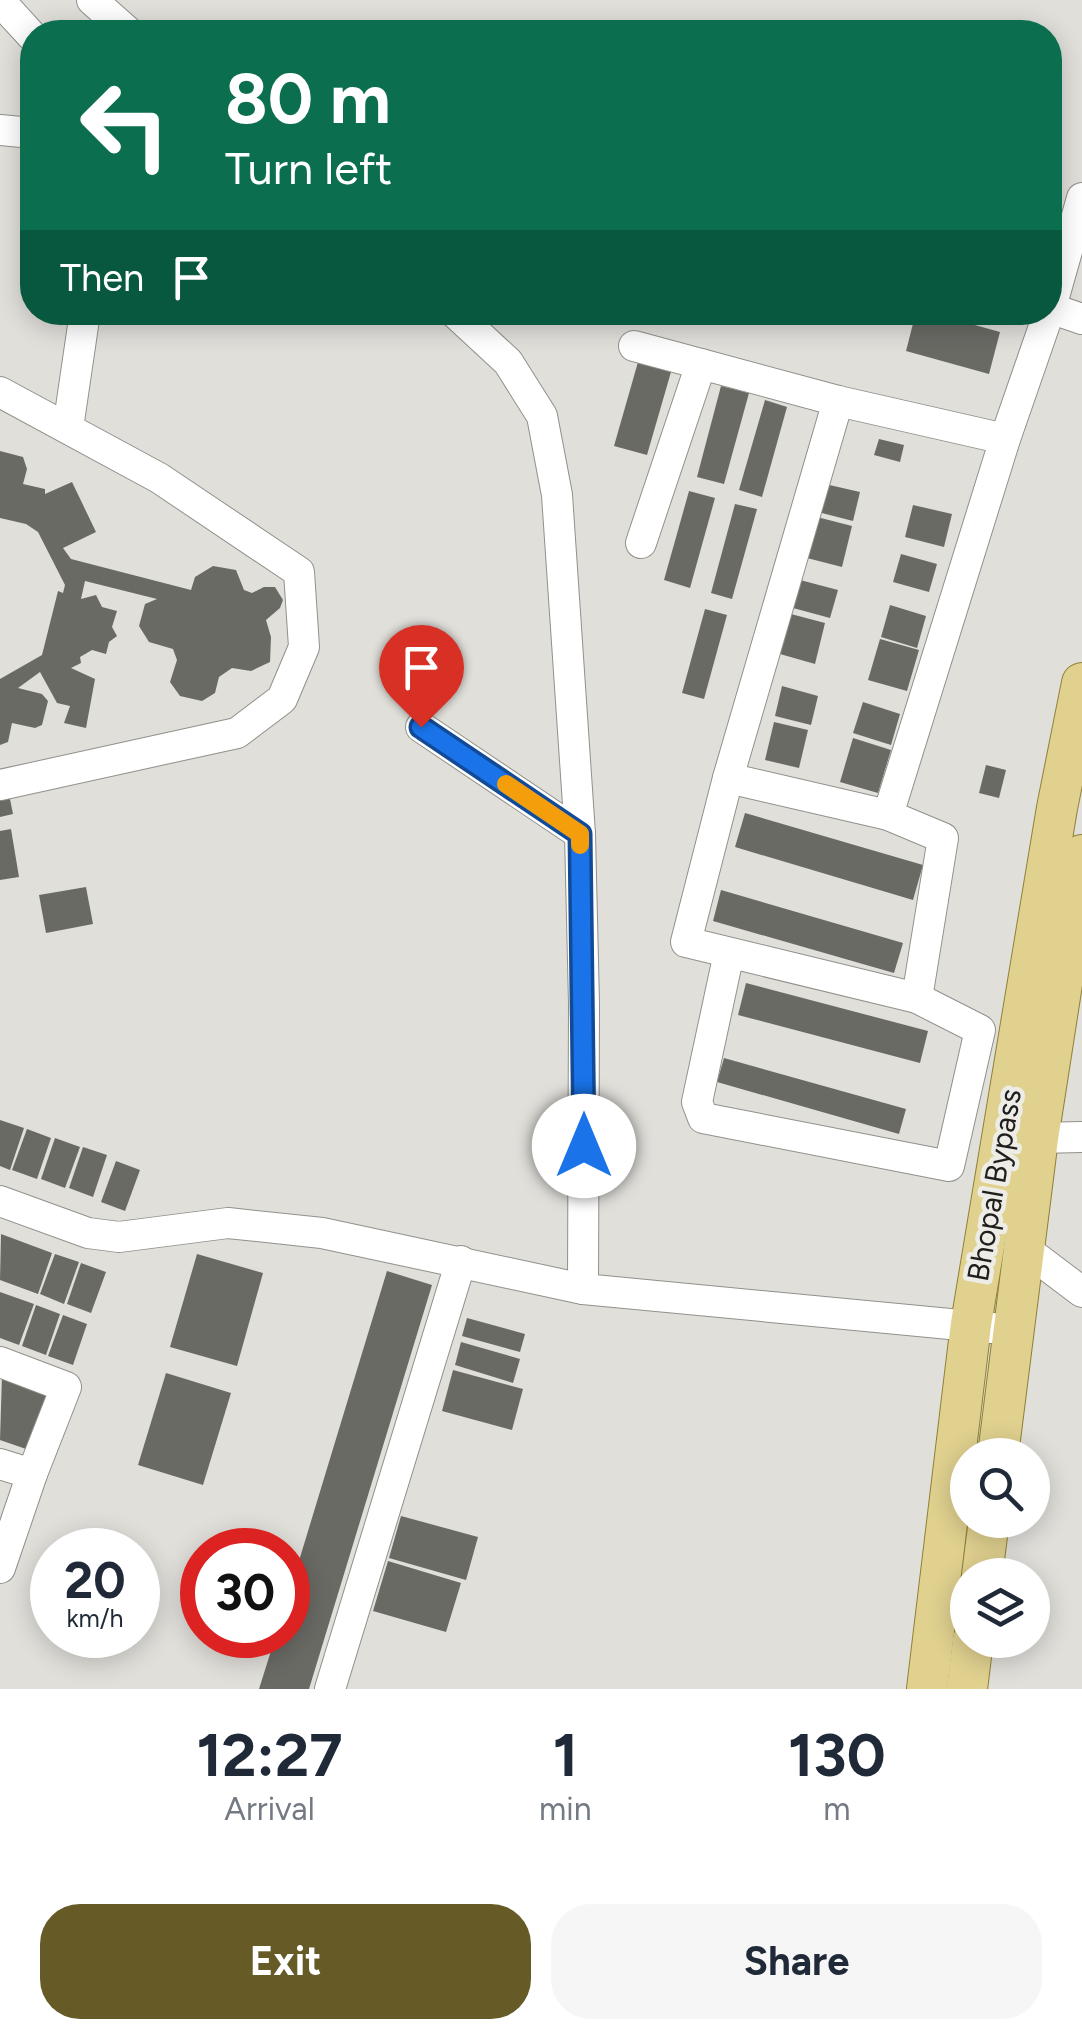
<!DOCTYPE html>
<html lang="en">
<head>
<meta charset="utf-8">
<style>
  :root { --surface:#fff; --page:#f6f6f7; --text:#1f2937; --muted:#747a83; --accent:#665a27 }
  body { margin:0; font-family:Figtree,sans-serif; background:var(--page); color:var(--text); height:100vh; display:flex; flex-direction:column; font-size:38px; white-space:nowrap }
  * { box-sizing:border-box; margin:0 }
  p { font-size:32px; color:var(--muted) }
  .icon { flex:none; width:55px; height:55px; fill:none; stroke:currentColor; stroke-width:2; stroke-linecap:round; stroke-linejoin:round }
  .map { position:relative; height:1689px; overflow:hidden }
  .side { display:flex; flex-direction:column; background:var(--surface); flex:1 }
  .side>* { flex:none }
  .banner { position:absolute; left:20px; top:20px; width:1042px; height:305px; border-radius:40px; box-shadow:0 5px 25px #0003; background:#0b6e4f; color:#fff; overflow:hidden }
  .tools { position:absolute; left:950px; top:1438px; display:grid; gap:20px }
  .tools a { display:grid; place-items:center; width:100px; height:100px; border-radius:50%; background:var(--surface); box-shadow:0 5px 25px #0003; font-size:50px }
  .speed { position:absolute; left:30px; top:1528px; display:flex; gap:20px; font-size:50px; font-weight:700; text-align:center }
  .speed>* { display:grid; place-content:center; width:130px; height:130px; border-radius:50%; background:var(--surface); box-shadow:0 5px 25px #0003; line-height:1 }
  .speed small { font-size:25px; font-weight:400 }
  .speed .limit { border:15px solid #d22; background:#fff; color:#111 }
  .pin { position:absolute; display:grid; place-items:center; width:85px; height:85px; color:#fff; margin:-102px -42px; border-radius:50% 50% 50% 0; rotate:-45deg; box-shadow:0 0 10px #0007 }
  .pin .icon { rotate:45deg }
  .me { position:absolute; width:110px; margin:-55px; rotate:0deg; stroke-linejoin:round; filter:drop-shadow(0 0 8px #0008) }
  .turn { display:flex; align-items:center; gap:35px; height:210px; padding:0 40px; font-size:45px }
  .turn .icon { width:130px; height:130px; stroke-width:2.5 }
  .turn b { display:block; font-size:70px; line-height:85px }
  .then { display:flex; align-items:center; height:95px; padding:0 40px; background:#0003; gap:20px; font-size:38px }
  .eta { display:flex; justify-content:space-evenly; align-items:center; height:170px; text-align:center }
  .eta b { font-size:60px; font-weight:700; line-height:70px }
  .cta { display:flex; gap:20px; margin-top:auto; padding:20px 40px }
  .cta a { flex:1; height:115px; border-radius:40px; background:var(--accent); color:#fff; font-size:40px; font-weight:700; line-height:115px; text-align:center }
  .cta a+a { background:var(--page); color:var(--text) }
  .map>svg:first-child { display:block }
</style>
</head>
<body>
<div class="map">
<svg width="1082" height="1689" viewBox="0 0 1082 1689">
  <rect width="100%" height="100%" fill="#e0dfda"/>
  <!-- building -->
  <g fill="#6a6a65">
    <path d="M916 312H928L1000 332 989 374 906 351Z"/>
    <path d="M638 362 671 372 647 455 614 446Z"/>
    <path d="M721 386 749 393 724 484 697 477Z"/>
    <path d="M765 400 787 407 762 497 739 490Z"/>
    <path d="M879 439 904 445 900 462 874 455Z"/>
    <path d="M0 451 23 457 27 469 23 484 45 489V494L72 482 96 532 63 548 71 559 191 590 195 577 213 566 236 570 244 590 252 593 264 587H275L283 600 280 608 266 620 271 637 270 662 251 671 232 668 219 677 215 693 202 701 180 696 170 682 177 660 173 649 149 642 139 626 145 604 157 599 85 581 81 599 96 595 102 607 117 611 112 627 117 636 109 642 106 654 92 650 80 657 81 663 71 668 95 679 86 728 64 723 70 706 57 703 40 672 18 688 42 694 48 701 42 725 35 728 12 723 8 742 0 745V679L42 655 58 591 63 593 65 585 38 532 26 524 0 518Z"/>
    <path d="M825 484 860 492 853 521 818 512Z"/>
    <path d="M689 491 715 498 690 588 664 580Z"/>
    <path d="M735 504 757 509 732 599 711 593Z"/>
    <path d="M913 505 952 514 944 547 905 537Z"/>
    <path d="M817 517 852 526 842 567 807 558Z"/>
    <path d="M901 554 937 564 929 592 893 582Z"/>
    <path d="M800 580 838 590 830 618 793 608Z"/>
    <path d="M890 605 926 616 917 648 881 637Z"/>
    <path d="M705 609 727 615 704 699 682 693Z"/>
    <path d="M791 614 825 623 815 664 780 654Z"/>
    <path d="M880 639 919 650 907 691 868 680Z"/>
    <path d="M782 686 818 696 811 725 775 716Z"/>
    <path d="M863 702 900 714 891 745 853 733Z"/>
    <path d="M774 722 808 730 799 768 765 760Z"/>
    <path d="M853 738 891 750 878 793 840 782Z"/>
    <path d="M986 765 1006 770 999 798 979 793Z"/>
    <path d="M8 789 13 814 0 817V791Z"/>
    <path d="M745 813 923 865 913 900 735 847Z"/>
    <path d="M11 829 19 877 0 880V831Z"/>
    <path d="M86 887 93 924 46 933 39 895Z"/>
    <path d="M721 890 903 943 894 973 713 921Z"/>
    <path d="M746 983 928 1031 920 1063 738 1015Z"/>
    <path d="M724 1058 906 1109 899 1134 717 1082Z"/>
    <path d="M0 1120 24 1128 10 1170 0 1166Z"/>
    <path d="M27 1129 51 1138 37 1179 12 1170Z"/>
    <path d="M55 1138 80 1147 65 1188 41 1179Z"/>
    <path d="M83 1147 107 1155 93 1197 69 1188Z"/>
    <path d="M116 1161 140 1170 125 1211 101 1202Z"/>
    <path d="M1 1234 52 1253 38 1294 0 1280Z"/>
    <path d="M55 1254 79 1262 64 1304 40 1294Z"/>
    <path d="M197 1254 263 1273 237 1366 170 1347Z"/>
    <path d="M81 1263 106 1272 91 1313 67 1304Z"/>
    <path d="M387 1271 432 1285 309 1689H259L276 1635H288V1597Z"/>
    <path d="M0 1292 34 1304 19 1345 0 1338Z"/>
    <path d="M36 1305 60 1314 46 1355 22 1346Z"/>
    <path d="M63 1315 87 1324 73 1365 48 1356Z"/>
    <path d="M467 1318 525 1334 520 1352 462 1336Z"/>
    <path d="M461 1342 520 1359 513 1383 455 1365Z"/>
    <path d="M453 1370 523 1389 512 1430 442 1411Z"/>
    <path d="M166 1373 231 1393 203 1485 138 1465Z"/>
    <path d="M2 1375 49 1391 29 1450 0 1440Z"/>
    <path d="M401 1516 478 1537 466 1580 389 1558Z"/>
    <path d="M388 1561 461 1583 446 1632 373 1611Z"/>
  </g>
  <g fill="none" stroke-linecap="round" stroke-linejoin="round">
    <!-- minor casing -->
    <g stroke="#91908b" stroke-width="32">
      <g id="minor">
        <path d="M92 0 128 32"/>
        <path d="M0 1 32 36"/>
        <path d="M0 130 32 133"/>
        <path d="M1050 308 1082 319"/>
        <path d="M1050 311 1082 198"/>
        <path d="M454 312 508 362 542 416 557 495 580 834 584 1004 583 1289"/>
        <path d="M634 346 838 401 1005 439"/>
        <path d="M0 392 159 478 299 572 304 647 282 699 237 733 0 785"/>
        <path d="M838 401 728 778 686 942 917 998"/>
        <path d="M68 428 85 312"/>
        <path d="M641 543 701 364"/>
        <path d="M421 727 580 834"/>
        <path d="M728 778 888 815"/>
        <path d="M729 953 697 1102 703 1118 949 1166 980 1030 917 998 943 838 888 815 1005 439 1049 312"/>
        <path d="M1038 1138 1082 1137"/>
        <path d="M0 1201 88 1233 119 1237 228 1223 322 1233 583 1289 992 1328"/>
        <path d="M1025 1249 1082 1292"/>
        <path d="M0 1362 66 1387 32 1474 0 1568"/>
        <path d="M0 1464 32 1474"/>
        <path d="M330 1689 461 1261"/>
      </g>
    </g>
    <!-- major casing -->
    <g stroke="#8f7f36" stroke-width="42">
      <g id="major">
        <path d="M998 1455 1038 1138 1082 855"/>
        <path d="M982 1575 989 1520"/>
        <path d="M927 1689 971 1324 1057 808 1082 683"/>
        <path d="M967 1689 973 1640"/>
      </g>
    </g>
    <!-- minor -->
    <use href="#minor" stroke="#fff" stroke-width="30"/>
    <!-- major -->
    <use href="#major" stroke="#e0d18f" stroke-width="40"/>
  </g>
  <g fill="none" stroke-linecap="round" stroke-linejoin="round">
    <!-- route casing -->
    <g stroke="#114b97" stroke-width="25">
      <path id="route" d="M421 727 580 834 584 1146"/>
    </g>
    <!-- route -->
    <use href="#route" stroke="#1a73e8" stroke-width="18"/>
    <!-- slow -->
    <path stroke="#f59e0b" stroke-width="18" d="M506 784 580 834V845"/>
  </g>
  <g text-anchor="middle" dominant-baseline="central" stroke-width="9" stroke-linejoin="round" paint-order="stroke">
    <!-- street labels -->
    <g font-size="30" fill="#1f1e1d" stroke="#edece7">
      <text transform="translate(994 1185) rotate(-80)">Bhopal Bypass</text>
    </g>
  </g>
</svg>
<div class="tools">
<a><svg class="icon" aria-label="search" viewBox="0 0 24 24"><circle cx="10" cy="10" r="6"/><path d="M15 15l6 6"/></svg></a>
<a><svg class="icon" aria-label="layers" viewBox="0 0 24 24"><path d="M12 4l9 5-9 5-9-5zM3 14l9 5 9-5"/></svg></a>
</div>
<div class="speed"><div>20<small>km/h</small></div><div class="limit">30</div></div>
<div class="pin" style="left:421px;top:727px;background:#d93025"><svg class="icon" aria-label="arrive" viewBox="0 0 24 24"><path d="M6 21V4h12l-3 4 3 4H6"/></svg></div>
<svg class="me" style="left:584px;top:1146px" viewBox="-20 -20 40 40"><circle r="19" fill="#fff"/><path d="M0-13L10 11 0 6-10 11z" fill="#1a73e8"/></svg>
<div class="banner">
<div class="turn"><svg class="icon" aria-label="left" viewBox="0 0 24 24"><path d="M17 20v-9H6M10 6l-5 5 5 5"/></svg><div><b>80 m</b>Turn left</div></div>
<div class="then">Then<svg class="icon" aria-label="arrive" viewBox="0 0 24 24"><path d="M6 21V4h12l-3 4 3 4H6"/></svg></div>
</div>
</div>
<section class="side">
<div class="eta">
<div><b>12:27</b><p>Arrival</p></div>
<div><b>1</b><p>min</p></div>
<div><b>130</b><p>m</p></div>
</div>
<div class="cta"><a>Exit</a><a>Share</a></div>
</section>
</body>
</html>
